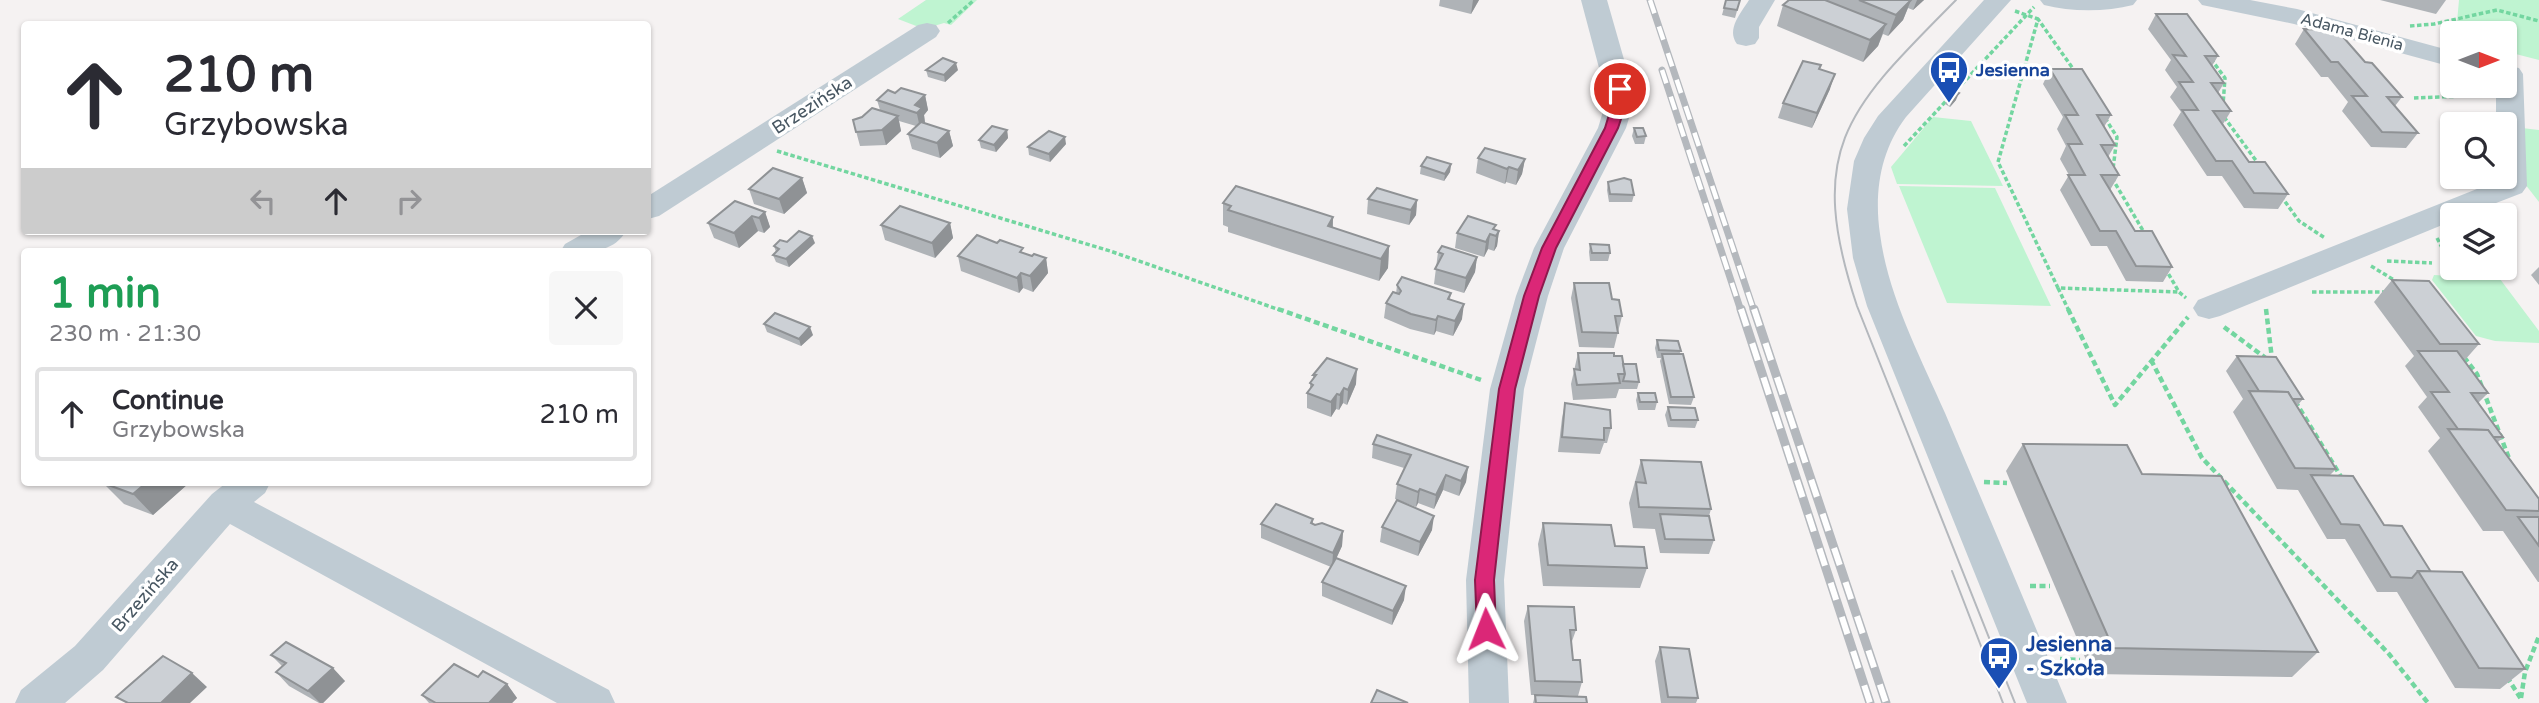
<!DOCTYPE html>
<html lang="en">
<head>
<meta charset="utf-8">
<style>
  :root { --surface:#fff; --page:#f7f7f7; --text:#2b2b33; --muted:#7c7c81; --line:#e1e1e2 }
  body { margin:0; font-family:"Varela Round",sans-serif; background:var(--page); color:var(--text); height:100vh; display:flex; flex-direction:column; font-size:26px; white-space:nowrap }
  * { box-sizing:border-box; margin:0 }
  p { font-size:23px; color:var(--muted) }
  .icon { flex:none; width:38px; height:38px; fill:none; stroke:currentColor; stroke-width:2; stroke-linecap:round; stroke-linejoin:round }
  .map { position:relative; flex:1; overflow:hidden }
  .drawer { position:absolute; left:21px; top:248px; width:630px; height:238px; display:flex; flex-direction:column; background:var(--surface); border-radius:7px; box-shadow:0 2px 5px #0004 }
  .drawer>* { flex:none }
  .top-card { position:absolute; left:21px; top:21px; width:630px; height:214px; border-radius:7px; box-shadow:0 2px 5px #0004; background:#fff; color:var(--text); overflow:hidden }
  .needle { width:46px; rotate:90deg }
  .buttons { position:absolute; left:2440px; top:21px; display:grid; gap:14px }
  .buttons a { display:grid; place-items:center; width:77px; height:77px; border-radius:7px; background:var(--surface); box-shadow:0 2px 5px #0004; font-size:35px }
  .pin { position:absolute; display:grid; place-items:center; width:60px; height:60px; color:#fff; margin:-30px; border:4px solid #fff; border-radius:50%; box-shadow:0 2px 7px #0007 }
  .me { position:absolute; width:77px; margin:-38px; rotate:358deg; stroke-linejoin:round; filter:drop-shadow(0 0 5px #0008) }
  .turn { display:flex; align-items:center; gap:24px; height:147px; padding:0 28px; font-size:32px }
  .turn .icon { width:91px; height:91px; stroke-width:2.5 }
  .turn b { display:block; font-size:49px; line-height:60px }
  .lanes { display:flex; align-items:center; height:66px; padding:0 28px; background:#0003; justify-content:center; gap:35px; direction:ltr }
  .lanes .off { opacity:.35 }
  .round { display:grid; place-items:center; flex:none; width:74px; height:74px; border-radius:7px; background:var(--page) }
  .overview { display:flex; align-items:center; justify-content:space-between; height:119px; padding:0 28px }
  h1 { font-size:42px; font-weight:800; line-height:52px; color:#1e9e55 }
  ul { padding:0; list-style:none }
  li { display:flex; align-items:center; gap:21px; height:94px; margin:0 14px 10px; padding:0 14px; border:4px solid var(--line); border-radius:7px }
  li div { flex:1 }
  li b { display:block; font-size:26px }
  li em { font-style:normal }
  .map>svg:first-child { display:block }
</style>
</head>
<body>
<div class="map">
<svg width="2539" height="703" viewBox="0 0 2539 703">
  <rect width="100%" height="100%" fill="#f5f2f2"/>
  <!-- green -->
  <g fill="#bff4d1">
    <path d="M926 0H977L951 25 944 23 924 29 898 19Z"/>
    <path d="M2459 0H2539V60L2504 51V33H2456Z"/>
    <path d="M1933 117 1971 121 2003 186 1897 184 1891 167Z"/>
    <path d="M2522 128 2539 130V202L2525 184Z"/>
    <path d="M1899 186 1995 188 2051 306 1947 303Z"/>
    <path d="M2434 275 2500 279 2539 331V343L2495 341 2476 336 2432 280Z"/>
  </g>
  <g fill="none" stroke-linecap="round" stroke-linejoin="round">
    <!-- path-far1 -->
    <g stroke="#73d6a0" stroke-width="3.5" stroke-dasharray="4.5 2.5" stroke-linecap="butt">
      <path d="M2015 11 2038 19"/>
      <path d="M948 23 974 0"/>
      <path d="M2410 26 2434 24 2497 10 2539 21"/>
      <path d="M2211 59 2225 78 2223 105"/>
      <path d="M2076 73 2038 19 1998 162 2058 288 2179 292"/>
      <path d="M2414 98 2487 95"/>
      <path d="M2224 117 2260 166"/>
      <path d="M2105 118 2117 137 2113 169"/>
      <path d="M1904 146 2034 7"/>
      <path d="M777 151 1110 251 1283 311"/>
      <path d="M2441 166 2452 172"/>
      <path d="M2112 178 2145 234"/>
      <path d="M2281 196 2299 221 2325 238"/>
      <path d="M2437 238 2450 263"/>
      <path d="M2387 261 2432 263"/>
      <path d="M2371 266 2399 283"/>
      <path d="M2165 268 2179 292 2186 298"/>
      <path d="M2058 288 2069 311"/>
      <path d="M2312 292H2387"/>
    </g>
    <!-- path -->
    <g stroke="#73d6a0" stroke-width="4.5" stroke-dasharray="6 3.5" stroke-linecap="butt">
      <path d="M1278 309 1481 380"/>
      <path d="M2068 309 2115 405 2188 317"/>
      <path d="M2266 309 2272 359"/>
      <path d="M2224 327 2267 359"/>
      <path d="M2464 357 2477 374 2510 461"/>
      <path d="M2151 360 2202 458 2389 654 2428 703"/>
      <path d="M2295 401 2343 480"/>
      <path d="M1984 482 2007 483"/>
      <path d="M2030 586H2050"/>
      <path d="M2060 659 2080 660"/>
      <path d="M2507 677 2521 699"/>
      <path d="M2521 698 2525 672 2539 636"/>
    </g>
    <!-- minor -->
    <g fill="#bfcbd3" fill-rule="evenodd">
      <path d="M1581 0H1607L1635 98 1626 128 1564 248 1548 296 1524 389 1504 580 1509 703H1469L1466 580 1490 389 1516 296 1534 248 1598 128 1607 98Z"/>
      <path d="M1749 0H1775L1759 27V38L1755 44 1746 46 1737 44C1726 29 1741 13 1749 0Z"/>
      <path d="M1984 0H2011L1906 117C1880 151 1874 193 1880 234 1888 296 1920 356 1945 413 1986 510 2027 606 2067 703H2027L1867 306 1853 258 1847 209 1854 161 1864 138 1878 116Z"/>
      <path d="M2040 0H2137L2133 5C2106 12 2071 12 2044 5Z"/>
      <path d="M2198 0H2250L2297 9 2452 51V67L2294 24 2202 5Z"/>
      <path d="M927 23 936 25 940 31 936 37 659 216 648 219V196L918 25Z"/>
      <path d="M2509 66 2519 68 2523 74 2527 186 2522 193 2465 215H2452V221L2220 316 2209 319 2198 316 2193 308 2198 300 2497 181V177H2504V124H2496V86H2504V67Z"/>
      <path d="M588 231H626C612 255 585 252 560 252L565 244Z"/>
      <path d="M226 483H270L265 493 254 502 609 690 615 703H557L230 524 103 670 65 703H15L21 690 75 646 212 494Z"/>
    </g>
    <!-- tram -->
    <g stroke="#b4b8bd" stroke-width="2">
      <path d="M1956 0C1849 108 1804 147 1857 306L2015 703"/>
      <path d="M1952 571 2003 703"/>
    </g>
    <!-- rail-far1 casing -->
    <g stroke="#b4b8bd" stroke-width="7">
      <g id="rail-far1">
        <path d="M1650 0 1754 311"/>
        <path d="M1662 70 1741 311"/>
      </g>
    </g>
    <!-- rail casing -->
    <g stroke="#b4b8bd" stroke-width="9">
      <g id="rail">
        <path d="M1741 309 1870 703"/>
        <path d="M1754 309 1886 703"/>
      </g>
    </g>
    <!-- rail-far1 -->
    <use href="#rail-far1" stroke="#fff" stroke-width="4.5" stroke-dasharray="14" stroke-linecap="butt"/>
    <!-- rail -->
    <use href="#rail" stroke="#fff" stroke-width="6" stroke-dasharray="18" stroke-linecap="butt"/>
  </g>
  <!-- wall -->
  <g fill="#afb3b7">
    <path d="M1440 0H1479L1471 14 1439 6Z"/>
    <path d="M1726 0H1740L1735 18 1722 15Z"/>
    <path d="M1789 0H1924L1913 10 1908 8 1903 20 1888 36 1883 34 1878 46 1863 62 1777 26 1783 5Z"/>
    <path d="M2380 0H2446L2436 14Z"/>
    <path d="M2156 14 2218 56 2212 66 2224 83 2218 93 2231 111 2223 124 2249 162 2288 194 2278 209 2244 208 2222 176H2207L2173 125 2181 112 2170 97 2177 87 2165 70 2171 60 2148 29Z"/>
    <path d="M2304 29 2365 62 2402 97 2395 106 2418 133 2406 148 2371 147 2342 111 2348 102 2328 77H2321L2295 44Z"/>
    <path d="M1819 69 1830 89 1812 128 1778 118 1783 103Z"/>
    <path d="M2050 69 2111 115 2104 127 2115 145 2108 157 2119 175 2110 190 2135 231 2172 267 2163 282 2126 281 2107 246H2091L2060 190 2069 175 2060 159 2066 146 2057 129 2063 117 2043 84Z"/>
    <path d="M926 70H958L945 82 928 77Z"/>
    <path d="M895 93 925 95 928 110 924 115 925 123 949 131 953 146 940 158 912 149 908 134 916 126 899 121 901 131 886 145 860 146 853 120 880 110 877 100Z"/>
    <path d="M1949 97 1956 100 1950 107 1945 104Z"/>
    <path d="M1634 128 1646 136 1644 144H1635L1632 136Z"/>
    <path d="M1007 130 1008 138 996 152 981 148 979 140Z"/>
    <path d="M1066 144 1050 162 1029 155 1028 147Z"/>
    <path d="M1478 158 1525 159 1522 174 1516 185 1506 182 1505 184 1476 173Z"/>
    <path d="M1451 164 1450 172 1444 181 1420 174 1421 166Z"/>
    <path d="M802 178 807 193 784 214 754 204 749 189Z"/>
    <path d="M1608 182 1634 195 1632 202H1609L1607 190Z"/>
    <path d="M1368 199 1417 200 1416 215 1409 225 1367 214Z"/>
    <path d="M1223 203 1333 217V228L1389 246 1388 268 1379 281 1228 232V227L1223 225Z"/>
    <path d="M765 212 770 227 764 233 758 231 739 248 714 238 708 223Z"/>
    <path d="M950 223 953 238 935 258 885 240 881 225Z"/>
    <path d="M1495 230 1499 231 1497 246 1494 251 1488 249 1484 257 1455 248 1457 233Z"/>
    <path d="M787 242 815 243 789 267 776 262 773 255 776 252 774 246Z"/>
    <path d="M1590 244 1610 253 1608 261H1590L1589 252Z"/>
    <path d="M1438 252 1477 257 1475 272 1464 293 1434 284Z"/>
    <path d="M1024 253 1032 256 1046 258 1048 273 1033 292 1023 288 1019 293 961 271 958 256Z"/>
    <path d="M2539 267V285L2531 275Z"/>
    <path d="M2392 280 2479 344 2464 361 2488 393 2478 403 2503 437 2498 442 2539 499V582H2538L2503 531H2483L2428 451 2440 438 2418 407 2427 397 2405 366 2414 356 2374 302Z"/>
    <path d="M1574 283 1612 299 1622 316 1614 348 1579 347 1571 298Z"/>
    <path d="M1397 285 1451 293 1450 299 1462 319 1453 336 1436 331 1434 335 1410 329 1384 318 1386 303 1396 294Z"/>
    <path d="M764 324 813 335 801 346 767 332Z"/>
    <path d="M1657 340 1681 351 1679 354 1694 397 1691 405 1669 404 1660 361 1661 358H1657L1655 348Z"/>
    <path d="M1578 353 1614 356 1623 364 1639 382 1637 389H1619L1616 398 1573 400 1571 384Z"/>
    <path d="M2237 356 2303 399 2297 406 2336 469 2330 475 2384 525 2431 572 2525 669 2500 689 2455 688 2397 592H2377L2345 539H2327L2298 490 2277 489 2233 412 2243 399 2226 371Z"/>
    <path d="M1313 375 1356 384 1347 405 1343 403 1339 410 1336 409 1331 417 1307 408V393L1310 389V383L1313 379Z"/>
    <path d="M1638 393 1657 402 1655 410H1638L1636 400Z"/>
    <path d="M1565 403 1611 428 1607 443H1604L1600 454 1558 452 1562 418Z"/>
    <path d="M1668 407 1698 420 1695 428 1668 427 1665 415Z"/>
    <path d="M1373 444 1468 467 1466 482 1459 496 1443 490 1434 509 1418 503 1416 507 1395 499 1397 484 1404 468 1372 458Z"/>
    <path d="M2023 444 2142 474 2318 652 2292 677 2092 674 2006 471Z"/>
    <path d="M1641 460 1711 509 1709 516 1714 540 1709 554 1660 553 1655 529 1633 528 1629 503Z"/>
    <path d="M103 483H189L153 515 124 504Z"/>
    <path d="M1313 519V524L1343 531 1342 546 1336 558 1404 600 1392 625 1322 596V582L1331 567 1261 538V524Z"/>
    <path d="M1543 523 1615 546 1647 568 1640 588 1543 586 1538 544Z"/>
    <path d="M1382 527 1432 530 1418 556 1380 542Z"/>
    <path d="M1528 606 1576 630 1571 644 1573 660 1582 682 1578 696 1552 695 1587 703H1533L1535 695H1531L1524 621Z"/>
    <path d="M1660 647 1698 698 1696 703H1661L1655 661Z"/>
    <path d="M271 655 345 681 323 703H319L289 686 276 672 282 666Z"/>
    <path d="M478 677 507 684 517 698 512 703H429L422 695Z"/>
  </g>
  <!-- shaded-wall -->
  <g fill="#8f9295">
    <path d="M1473 0H1479L1471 14Z"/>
    <path d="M1911 0 1903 20 1888 36 1896 15Z"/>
    <path d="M1917 0H1924L1913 10Z"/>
    <path d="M1886 24 1878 46 1863 62 1870 40Z"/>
    <path d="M956 63 958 70 945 82 944 75Z"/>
    <path d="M1835 74 1830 89 1812 128 1817 113Z"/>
    <path d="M1959 93 1956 100 1950 107 1953 99Z"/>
    <path d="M925 95 928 110 924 115 925 123 920 128 915 105Z"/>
    <path d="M898 116 901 131 886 145 882 130Z"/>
    <path d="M1007 130 1008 138 996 152 994 145Z"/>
    <path d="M949 131 953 146 940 158 937 143Z"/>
    <path d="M1065 137 1066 144 1050 162 1049 154Z"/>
    <path d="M1525 159 1522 174 1516 185 1518 170Z"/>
    <path d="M1451 164 1450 172 1444 181 1445 174Z"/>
    <path d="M1509 167 1506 182 1505 184 1507 169Z"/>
    <path d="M802 178 807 193 784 214 779 199Z"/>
    <path d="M1417 200 1416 215 1409 225 1411 210Z"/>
    <path d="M765 212 770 227 764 233 759 218Z"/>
    <path d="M752 216 758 231 739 248 734 233Z"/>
    <path d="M1333 217 1332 239 1328 226Z"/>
    <path d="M950 223 953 238 935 258 932 243Z"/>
    <path d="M1499 231 1497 246 1494 251 1496 236Z"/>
    <path d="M1490 234 1488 249 1484 257 1486 242Z"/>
    <path d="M812 236 815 243 789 267 786 259Z"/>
    <path d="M1389 246 1388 268 1379 281 1381 259Z"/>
    <path d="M1477 257 1475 272 1464 293 1466 278Z"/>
    <path d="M1046 258 1048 273 1033 292 1030 276Z"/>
    <path d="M1021 273 1023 288 1019 293 1017 278Z"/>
    <path d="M1464 304 1462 319 1453 336 1455 321Z"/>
    <path d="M1438 316 1436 331 1434 335 1436 320Z"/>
    <path d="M810 327 813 335 801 346 799 339Z"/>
    <path d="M1357 369 1356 384 1347 405 1348 390Z"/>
    <path d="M1344 388 1343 403 1339 410 1340 395Z"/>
    <path d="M1337 394 1336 409 1331 417V402Z"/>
    <path d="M1468 467 1466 482 1459 496 1461 481Z"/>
    <path d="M1446 475 1443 490 1434 509 1436 495Z"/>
    <path d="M146 483H189L153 515 133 494Z"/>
    <path d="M1420 489 1418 503 1416 507 1418 492Z"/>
    <path d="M1434 516 1432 530 1418 556 1420 542Z"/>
    <path d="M1343 531 1342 546 1332 568 1333 553Z"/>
    <path d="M1406 586 1404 600 1392 625 1393 611Z"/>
    <path d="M333 668 345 681 323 703H320L308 691Z"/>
    <path d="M192 673 207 687 190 703H161Z"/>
    <path d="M507 684 517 698 512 703H489Z"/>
  </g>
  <!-- building -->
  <g fill="#ccd0d5" stroke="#8f9295" stroke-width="2">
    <path d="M1726 0H1740L1737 10 1724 8Z"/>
    <path d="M1789 0H1825L1886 24 1870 40 1783 5Z"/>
    <path d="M1859 0H1911L1896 15Z"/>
    <path d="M2156 14H2187L2218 56H2205L2224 83H2211L2231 111H2213L2249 162H2265L2288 194 2254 193 2232 161H2216L2182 110H2198L2179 82H2193L2173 55 2186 56Z"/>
    <path d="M2304 29 2337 30 2365 62 2372 63 2402 97H2387L2418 133 2382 132 2352 96H2367L2338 62H2331Z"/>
    <path d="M943 58 956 63 944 75 926 70Z"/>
    <path d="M1803 61 1821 65 1819 69 1835 74 1817 113 1783 103Z"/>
    <path d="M2050 69H2082L2111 115H2097L2115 145H2101L2119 175H2101L2135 231H2152L2172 267 2136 266 2116 231H2100L2068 175H2085L2068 144H2082L2065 115H2078Z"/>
    <path d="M901 88 925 95 915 105 922 108 917 113 877 100 888 90 895 93Z"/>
    <path d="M1954 91 1959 93 1953 99 1949 97Z"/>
    <path d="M872 108 898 116 882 130 856 132 853 120 862 117Z"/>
    <path d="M921 122 949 131 937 143 908 134Z"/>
    <path d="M992 126 1007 130 994 145 979 140Z"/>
    <path d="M1634 128H1643L1646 136 1637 137Z"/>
    <path d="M1049 131 1065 137 1049 154 1028 147Z"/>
    <path d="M1485 148 1525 159 1518 170 1509 167 1507 169 1478 158Z"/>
    <path d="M1427 157 1451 164 1445 174 1421 166Z"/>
    <path d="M773 168 802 178 779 199 749 189Z"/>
    <path d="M1624 178 1631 180 1634 195 1610 194 1608 182Z"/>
    <path d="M1236 186 1333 217 1328 226 1389 246 1381 259 1228 210 1231 206 1223 203Z"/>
    <path d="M1377 188 1417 200 1411 210 1368 199Z"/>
    <path d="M735 201 765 212 759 218 752 216 734 233 708 223Z"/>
    <path d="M900 206 950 223 932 243 881 225Z"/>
    <path d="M1468 216 1496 225 1493 229 1499 231 1496 236 1490 234 1486 242 1457 233Z"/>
    <path d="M799 231 812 236 786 259 773 255 779 249 774 246 780 240 787 242Z"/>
    <path d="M977 235 997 243 1000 240 1023 248 1020 252 1032 256 1034 254 1046 258 1030 276 1021 273 1017 278 958 256Z"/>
    <path d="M1590 244 1609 245 1610 253H1592Z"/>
    <path d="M1442 246 1477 257 1466 278 1435 269 1443 254 1438 252Z"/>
    <path d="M1402 277 1451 293 1448 299 1464 304 1455 321 1438 316 1436 320 1411 314 1386 303 1393 292 1399 294 1401 291 1397 285Z"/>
    <path d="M2392 280 2429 281 2479 344H2440Z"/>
    <path d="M1574 283H1609L1612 299 1619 300 1622 316H1615L1618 333 1582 332Z"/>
    <path d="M775 313 810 327 799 339 764 324Z"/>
    <path d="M1657 340 1678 341 1681 351 1659 350Z"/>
    <path d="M2418 351H2457L2488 393H2471L2503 437H2493L2488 430 2458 429 2431 392H2449Z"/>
    <path d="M1578 353H1614V356H1622L1625 374H1618L1620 383 1577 385 1574 369 1580 370Z"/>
    <path d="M1662 354H1683L1694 397H1671Z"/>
    <path d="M2237 356 2276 357 2303 399H2292L2288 392 2259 391Z"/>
    <path d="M1327 358 1357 369 1348 390 1344 388 1340 395 1337 394 1331 402 1307 393 1313 385 1310 383 1316 375H1313Z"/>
    <path d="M1623 364H1636L1639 382 1623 381 1625 374Z"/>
    <path d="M2249 391 2288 392 2336 469 2295 468Z"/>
    <path d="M1638 393H1655L1657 402H1640Z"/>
    <path d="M1565 403 1610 410 1611 428H1604V440L1562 437Z"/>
    <path d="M1668 407 1695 408 1698 420H1671Z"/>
    <path d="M2448 429 2488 430 2539 499V511L2506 510Z"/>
    <path d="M1377 435 1468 467 1461 481 1446 475 1436 495 1420 489 1418 492 1397 484 1411 455 1373 444Z"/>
    <path d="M2023 444 2127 445 2142 474 2221 476 2318 652 2113 648Z"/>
    <path d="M1641 460 1701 462 1711 509 1639 507 1636 482 1646 483Z"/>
    <path d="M2311 475 2353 476 2384 525 2402 526 2431 572 2418 571 2412 578 2391 577 2359 525 2341 524Z"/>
    <path d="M103 483H146L133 494Z"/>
    <path d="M1397 500 1434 516 1420 542 1382 527Z"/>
    <path d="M1276 504 1313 519 1311 523 1315 525 1322 523 1343 531 1333 553 1261 524Z"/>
    <path d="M1660 514 1709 516 1714 540 1665 539Z"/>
    <path d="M2518 517H2539V546Z"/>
    <path d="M1543 523 1611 525 1615 546 1644 547 1647 568 1548 565Z"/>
    <path d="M1336 558 1406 586 1393 611 1322 582Z"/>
    <path d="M2418 571 2462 572 2525 669 2479 668Z"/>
    <path d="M1528 606 1574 607 1576 630H1570L1573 660H1580L1582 682 1535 681Z"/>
    <path d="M286 642 333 668 308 691 276 672 286 663 271 655Z"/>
    <path d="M1660 647 1689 649 1698 698 1668 697Z"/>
    <path d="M163 656 192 673 161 703H128L116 697Z"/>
    <path d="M454 664 478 677 483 671 507 684 489 703H436L422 695Z"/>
    <path d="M1377 690 1408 703H1371Z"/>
    <path d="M1535 695 1586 697 1587 703H1536Z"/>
  </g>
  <!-- route -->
  <path fill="#db2777" stroke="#8e194d" stroke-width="2" d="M1620 85 1626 89 1628 98 1618 128 1556 248 1539 296 1515 389 1494 580 1496 629 1493 635 1486 637 1480 635 1477 629 1475 580 1499 389 1524 296 1542 248 1605 128 1614 98 1613 89Z"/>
  <!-- icons -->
  <defs>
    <g id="bus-pin" transform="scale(2.0125)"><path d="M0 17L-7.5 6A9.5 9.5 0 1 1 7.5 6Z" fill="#1a4fb4" stroke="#fff"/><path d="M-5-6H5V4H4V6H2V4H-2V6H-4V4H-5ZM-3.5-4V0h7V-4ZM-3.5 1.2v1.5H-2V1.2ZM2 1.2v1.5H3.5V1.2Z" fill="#fff"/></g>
  </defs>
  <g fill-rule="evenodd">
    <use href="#bus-pin" x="1949" y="70"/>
    <use href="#bus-pin" x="1999" y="656"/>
  </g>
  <g text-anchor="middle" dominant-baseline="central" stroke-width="7" stroke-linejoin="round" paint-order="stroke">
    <!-- far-street labels -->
    <g font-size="16" fill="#485762" stroke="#fff">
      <text transform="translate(2352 32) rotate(15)">Adama Bienia</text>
    </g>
    <!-- transit labels -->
    <g font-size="18" font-weight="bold" fill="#164399" stroke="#fff" text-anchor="start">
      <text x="1976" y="70">Jesienna</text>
    </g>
    <!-- street labels -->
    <g font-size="18" fill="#485762" stroke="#fff">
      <text transform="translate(812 105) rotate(-33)">Brzezińska</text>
      <text transform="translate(145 595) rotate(-49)">Brzezińska</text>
    </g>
    <!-- near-transit labels -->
    <g font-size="21" font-weight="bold" fill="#164399" stroke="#fff" text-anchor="start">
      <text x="2026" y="644">Jesienna<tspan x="2026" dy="24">- Szkoła</tspan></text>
    </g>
  </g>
</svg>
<div class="buttons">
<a><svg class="needle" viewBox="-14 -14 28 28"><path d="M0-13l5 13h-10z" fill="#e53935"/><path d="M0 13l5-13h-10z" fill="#7c7c81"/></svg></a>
<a><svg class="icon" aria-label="search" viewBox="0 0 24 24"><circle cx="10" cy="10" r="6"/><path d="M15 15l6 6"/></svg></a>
<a><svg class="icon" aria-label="layers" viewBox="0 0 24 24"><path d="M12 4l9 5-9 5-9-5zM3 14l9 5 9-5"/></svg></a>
</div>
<div class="pin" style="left:1620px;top:89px;background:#d93025"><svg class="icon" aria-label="arrive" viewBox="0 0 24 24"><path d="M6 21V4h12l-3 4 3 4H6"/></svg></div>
<svg class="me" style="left:1486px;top:629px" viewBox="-20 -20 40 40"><path d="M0-17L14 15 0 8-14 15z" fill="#db2777" stroke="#fff" stroke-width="4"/></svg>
<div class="top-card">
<div class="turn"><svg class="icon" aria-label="ahead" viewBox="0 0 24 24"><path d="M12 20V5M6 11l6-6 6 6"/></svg><div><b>210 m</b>Grzybowska</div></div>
<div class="lanes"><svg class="icon off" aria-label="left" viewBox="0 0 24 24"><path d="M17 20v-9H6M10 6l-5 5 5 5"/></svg><svg class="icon" aria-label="ahead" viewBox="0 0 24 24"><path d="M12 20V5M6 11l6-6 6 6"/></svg><svg class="icon off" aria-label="right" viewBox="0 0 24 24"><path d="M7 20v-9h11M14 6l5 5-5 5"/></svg></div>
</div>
<section class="drawer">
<div class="overview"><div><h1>1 min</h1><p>230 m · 21:30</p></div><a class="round"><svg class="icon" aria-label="close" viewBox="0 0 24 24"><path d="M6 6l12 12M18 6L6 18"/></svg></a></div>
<ul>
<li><svg class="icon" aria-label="ahead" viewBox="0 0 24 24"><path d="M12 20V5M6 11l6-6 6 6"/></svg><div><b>Continue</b><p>Grzybowska</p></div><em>210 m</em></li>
</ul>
</section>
</div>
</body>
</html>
